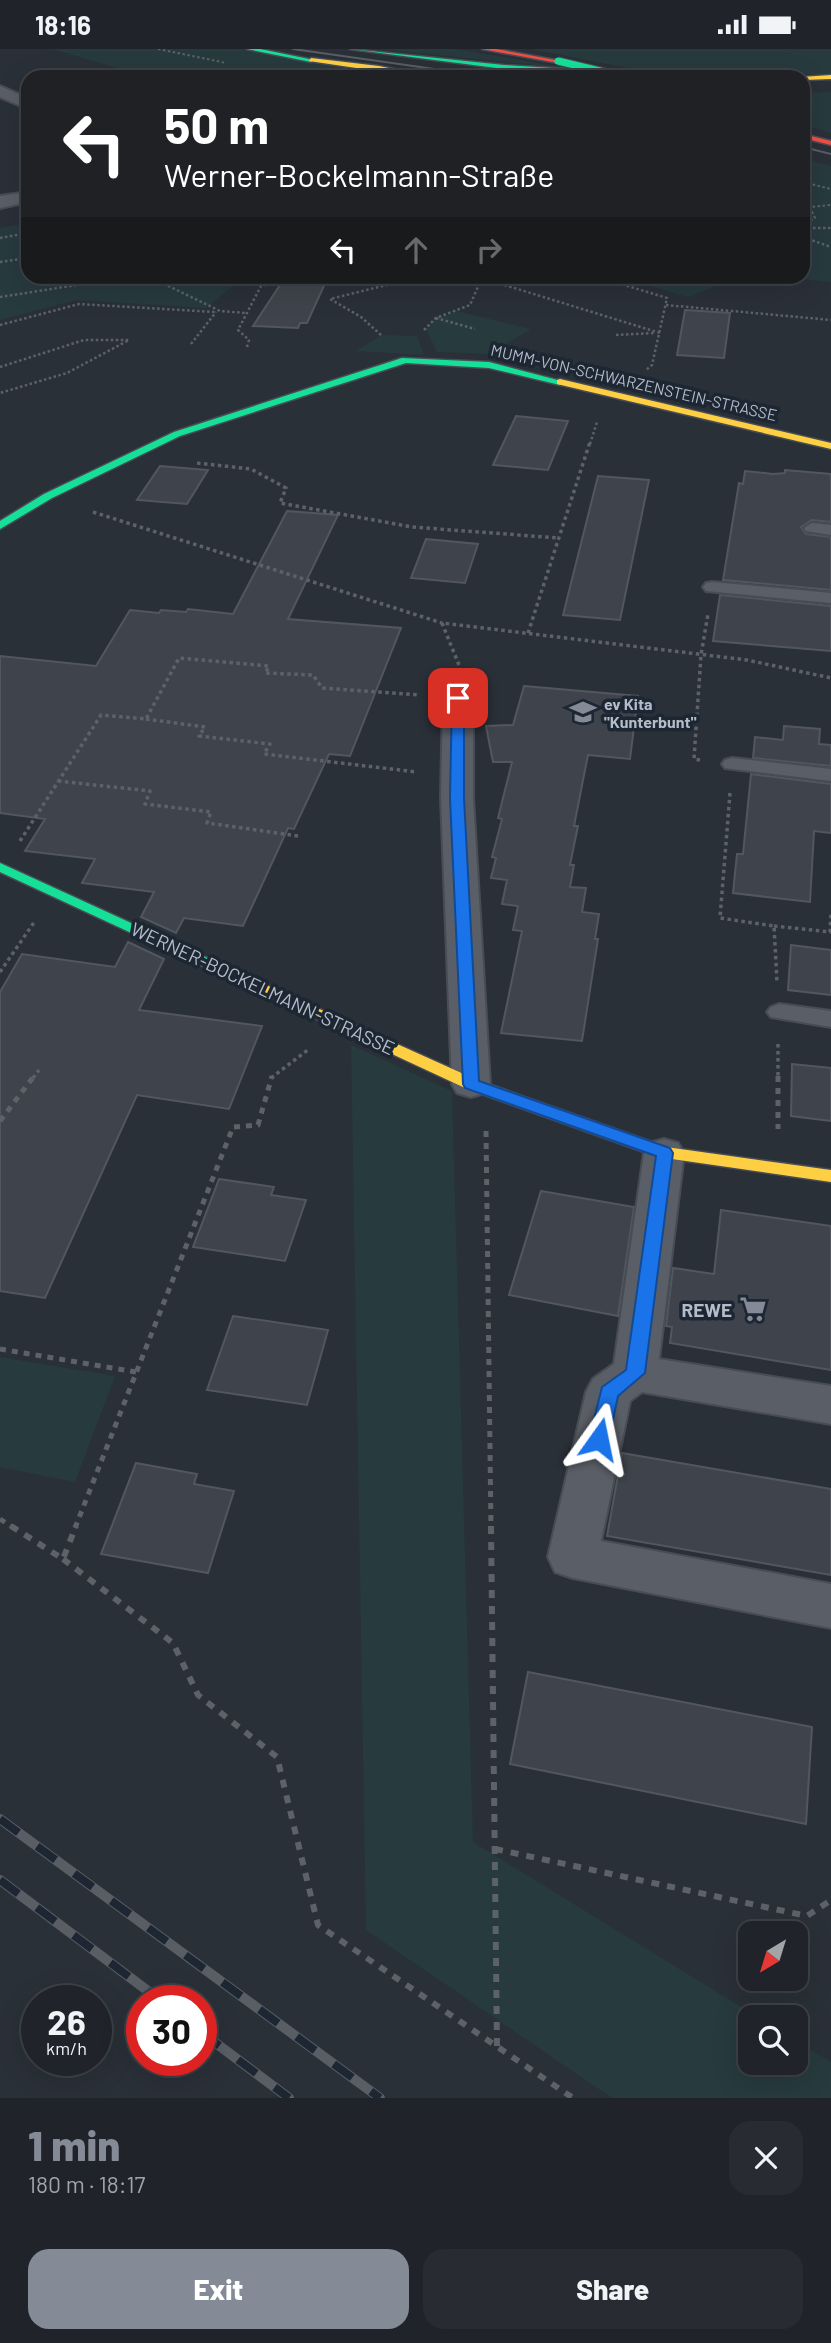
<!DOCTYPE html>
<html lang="en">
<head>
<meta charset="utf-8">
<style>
  :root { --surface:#20242a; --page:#282c32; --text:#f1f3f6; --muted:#a2a4a8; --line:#3d4147; --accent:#848b96 }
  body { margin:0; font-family:Barlow,sans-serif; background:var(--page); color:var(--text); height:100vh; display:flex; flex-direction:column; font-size:26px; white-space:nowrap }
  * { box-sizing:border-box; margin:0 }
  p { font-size:23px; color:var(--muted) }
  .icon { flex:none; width:38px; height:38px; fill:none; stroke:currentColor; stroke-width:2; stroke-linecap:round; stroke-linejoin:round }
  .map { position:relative; height:2049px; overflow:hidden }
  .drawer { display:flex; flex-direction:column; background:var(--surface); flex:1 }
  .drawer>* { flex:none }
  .guide { position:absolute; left:21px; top:21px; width:789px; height:214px; border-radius:21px; box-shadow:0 7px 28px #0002,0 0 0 2px var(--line); background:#202124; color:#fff; overflow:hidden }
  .needle { width:46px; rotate:218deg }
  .fabs { position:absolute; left:738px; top:1872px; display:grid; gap:14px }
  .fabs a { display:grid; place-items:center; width:70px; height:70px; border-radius:14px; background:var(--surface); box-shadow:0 7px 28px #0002,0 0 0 2px var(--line); font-size:35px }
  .speed { position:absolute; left:21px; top:1936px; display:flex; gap:14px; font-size:35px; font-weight:700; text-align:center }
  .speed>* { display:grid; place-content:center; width:91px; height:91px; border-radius:50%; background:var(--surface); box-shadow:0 7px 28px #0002,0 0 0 2px var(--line); line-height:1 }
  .speed small { font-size:18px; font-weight:400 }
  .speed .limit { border:10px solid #d22; background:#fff; color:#111 }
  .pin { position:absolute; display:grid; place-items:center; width:60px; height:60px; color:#fff; margin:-30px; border-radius:14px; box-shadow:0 4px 10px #0006 }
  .me { position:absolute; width:77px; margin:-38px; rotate:12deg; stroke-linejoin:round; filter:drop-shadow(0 0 5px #0008) }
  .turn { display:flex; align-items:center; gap:24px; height:147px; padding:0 28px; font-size:32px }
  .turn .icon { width:91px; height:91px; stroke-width:2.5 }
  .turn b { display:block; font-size:49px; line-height:60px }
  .lanes { display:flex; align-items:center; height:66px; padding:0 28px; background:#0003; justify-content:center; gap:35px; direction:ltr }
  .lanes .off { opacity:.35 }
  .round { display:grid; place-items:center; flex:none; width:74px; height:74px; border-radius:21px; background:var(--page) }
  .head { display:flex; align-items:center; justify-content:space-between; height:119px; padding:0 28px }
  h1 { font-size:42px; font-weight:800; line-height:52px; color:var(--accent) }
  .cta { display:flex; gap:14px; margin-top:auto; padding:14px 28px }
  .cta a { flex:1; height:80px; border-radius:21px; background:var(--accent); color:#fff; font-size:28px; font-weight:800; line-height:80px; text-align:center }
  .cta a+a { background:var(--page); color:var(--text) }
  .status { display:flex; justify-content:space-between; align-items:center; height:49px; padding:0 35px; background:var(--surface); direction:ltr }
  .status svg { height:19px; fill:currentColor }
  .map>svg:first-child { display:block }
</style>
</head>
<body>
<div class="status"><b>18:16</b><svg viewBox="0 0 49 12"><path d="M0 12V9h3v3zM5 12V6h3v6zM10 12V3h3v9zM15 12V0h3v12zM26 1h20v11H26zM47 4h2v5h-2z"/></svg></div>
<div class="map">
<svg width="831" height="2049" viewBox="0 0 831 2049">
  <rect width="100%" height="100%" fill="#2a3038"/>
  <!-- green -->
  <g fill="#273a3e">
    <path d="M52 0H250L430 28H148Z"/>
    <path d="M377 0H455L582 21Z"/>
    <path d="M531 0H831V25H703L632 20Z"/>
    <path d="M831 43V84L803 76V44Z"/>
    <path d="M803 110 831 117V233L801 230 724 234 688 248 619 228H803Z"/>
    <path d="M28 174V228H256L239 232 206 259 76 251 0 271V179Z"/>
    <path d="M457 262 531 280 489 305 437 303 426 280 435 270Z"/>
    <path d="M381 286 417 287 424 306 356 302Z"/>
    <path d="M351 996 452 1042 473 1793 759 1969H751V2014H796V1992L831 2013V2049H612L366 1881Z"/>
    <path d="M0 1308 115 1327 75 1433 0 1418Z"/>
  </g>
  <!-- building -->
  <g fill="#3f444c" stroke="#52575f" stroke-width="2">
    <path d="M314 228H328L307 274H300L298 279 253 277 280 236Z"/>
    <path d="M685 261 730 264 724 309 677 306Z"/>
    <path d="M516 367 568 372 548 421 493 416Z"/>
    <path d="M160 417 208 421 187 455 137 451Z"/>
    <path d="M785 421 831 425V473L812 471 801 478 806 485 831 488V541L723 531 739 434 743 435 745 422 773 425 785 424Z"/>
    <path d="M598 427 649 431 620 571 563 566Z"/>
    <path d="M287 462 338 466 288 570 401 579 350 707 329 705 294 780 288 779 243 877 184 869 176 884 141 868 154 843 82 834 95 810 25 802 45 770 0 764V607L96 617 130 561 159 564 161 561 186 563 188 560 233 565Z"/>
    <path d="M426 490 478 495 465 534 411 529Z"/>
    <path d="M720 546 831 557V602L713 592Z"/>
    <path d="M524 637 638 647 630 710 588 706 574 777H578L570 816H574L570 838 586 839 582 863 599 865 595 890H598L582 992 501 984 522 882 513 881 518 857 502 855 507 831 491 829 496 809 492 808 502 770 498 769 512 713H493L486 677 513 676Z"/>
    <path d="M784 677 820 680 819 695 831 696V717L753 709 755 688 783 691Z"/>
    <path d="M751 725 831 735V784L814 782 810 853 733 844 737 805H743Z"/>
    <path d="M128 893 164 910 139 961 262 977 229 1060 137 1046 45 1249 0 1242V943L22 905 115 918Z"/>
    <path d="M791 896 831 901V946L788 941Z"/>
    <path d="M792 1015 831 1019V1072L791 1067Z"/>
    <path d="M219 1130 274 1138 271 1146 306 1151 285 1212 193 1198Z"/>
    <path d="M541 1142 634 1158 618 1267 509 1246Z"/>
    <path d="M721 1161 831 1177V1321L670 1294 672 1278 666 1277 673 1219 714 1225Z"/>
    <path d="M233 1267 328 1281 307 1356 207 1341Z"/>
    <path d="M622 1404 831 1440V1526L607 1487Z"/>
    <path d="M136 1414 197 1425 194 1435 234 1442 208 1524 101 1505Z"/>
    <path d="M528 1623 812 1678 806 1775 510 1715Z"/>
  </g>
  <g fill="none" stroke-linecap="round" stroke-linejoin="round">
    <!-- lane casing -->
    <g stroke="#484c55" stroke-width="4">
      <g id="lane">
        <path d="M812 474 831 476V486L806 482 804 479Z"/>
        <path d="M712 533 831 544V554L706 542 703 538 706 534Z"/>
        <path d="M732 709 831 720V732L725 719 722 715 725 711Z"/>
        <path d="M779 955 831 962V978L771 968 767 963 771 958Z"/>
      </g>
    </g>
    <!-- street casing -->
    <g stroke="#484c55" stroke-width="4">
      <g id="street">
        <path d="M0 37 28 49V60L0 48Z"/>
        <path d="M28 143V153L0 159V147Z"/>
        <path d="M458 640 469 643 473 649V749L490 1035 485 1044 471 1048 457 1044 452 1035 441 749 443 649 447 643Z"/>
        <path d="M664 1090 678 1094 684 1104 659 1310 831 1337V1375L642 1343 630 1352 601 1492 831 1535V1579L573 1529 555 1523 548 1508 586 1343 593 1330 614 1315 644 1104 650 1094Z"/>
      </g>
    </g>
    <!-- fast casing -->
    <g stroke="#484c55" stroke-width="3">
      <g id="fast">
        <path d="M247 0H260L314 11 311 13Z"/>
        <path d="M350 0 504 16 700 28 504 20Z"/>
        <path d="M402 309 489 313 565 333 560 336 489 319 406 314 180 387 52 449 0 480V472L44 445 174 383Z"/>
        <path d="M0 814 260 933 262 936 260 939H250L0 823Z"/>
      </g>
    </g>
    <!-- slow casing -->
    <g stroke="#484c55" stroke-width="3">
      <g id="slow">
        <path d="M311 9 379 17 433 28H417L309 12Z"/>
        <path d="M831 26V30L803 31V28H801Z"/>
        <path d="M560 330 831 394V400L557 335V331Z"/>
        <path d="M255 931 477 1031 666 1098 831 1121V1133L658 1108 465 1039 250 939 248 936 250 933Z"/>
      </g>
    </g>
    <!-- jam casing -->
    <g stroke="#484c55" stroke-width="3">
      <g id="jam">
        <path d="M482 0H496L561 12 558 14Z"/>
        <path d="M803 85 831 92V96L803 89Z"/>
      </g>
    </g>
    <!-- path-far4 -->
    <g stroke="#5c6268" stroke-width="2" stroke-dasharray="2.5 2.5" stroke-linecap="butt">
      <path d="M158 0 226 14"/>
      <path d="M803 133 831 140"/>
      <path d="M803 151 810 158"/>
      <path d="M806 174 815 169 810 158 831 156"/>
    </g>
    <!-- path-far3 -->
    <g stroke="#5c6268" stroke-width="2.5" stroke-dasharray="2.5 2.5" stroke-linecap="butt">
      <path d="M803 176 809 173"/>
      <path d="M803 179H831"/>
      <path d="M803 188 831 198"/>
      <path d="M0 189 28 184"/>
      <path d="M0 213 28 209"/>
      <path d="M150 228 220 262 246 264"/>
      <path d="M598 228 667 249 652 316 646 321"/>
      <path d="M114 233 161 235"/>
      <path d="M626 236 633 228"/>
      <path d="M0 248 128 228"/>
      <path d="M666 256 831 271"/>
      <path d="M436 269 475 280"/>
      <path d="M0 276 79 255 215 263"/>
      <path d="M424 281 436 269 470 256 480 233"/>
      <path d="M381 286 361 268 330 250 411 230 498 234 660 284"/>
      <path d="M616 286 654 284"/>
      <path d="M191 295 216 263"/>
      <path d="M247 298 249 291 238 281 261 237 298 228"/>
      <path d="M0 318 84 291H129L67 324 0 344"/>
      <path d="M590 395 597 373"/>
    </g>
    <!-- path-far2 -->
    <g stroke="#5c6268" stroke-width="3.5" stroke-dasharray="3.5 3.5" stroke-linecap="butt">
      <path d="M197 414 251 420 286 439 280 454 412 478 559 489"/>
      <path d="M93 463 442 574"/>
      <path d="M528 584 590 393"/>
      <path d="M459 616 442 574 747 611 831 629"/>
      <path d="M146 670 205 678 199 687 270 695 264 705 417 723"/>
      <path d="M700 711 694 710 701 606 708 565"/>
      <path d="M58 732 150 742 145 755 211 763 207 774 298 787"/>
      <path d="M730 744 720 869 774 877 777 933"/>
      <path d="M20 792 101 666 146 670 179 609 269 617 265 624 313 626 322 639 419 646"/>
      <path d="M774 877 830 883 831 865"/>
      <path d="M0 923 35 872"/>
      <path d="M778 995V1029"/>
      <path d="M33 1029 39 1021"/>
      <path d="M271 1029 309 1000"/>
    </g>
    <!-- path-far1 -->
    <g stroke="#5c6268" stroke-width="5" stroke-dasharray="6 6" stroke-linecap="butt">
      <path d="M778 1027V1080"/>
      <path d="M0 1072 34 1027"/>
      <path d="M486 1082 491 1479"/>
      <path d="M0 1300 136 1323"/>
      <path d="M0 1470 14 1479"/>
      <path d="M75 1479 233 1078 258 1076 272 1027"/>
    </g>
    <!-- path -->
    <g stroke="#5c6268" stroke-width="6" stroke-dasharray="8 8" stroke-linecap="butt">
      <path d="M11 1477 63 1510 76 1477"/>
      <path d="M491 1477 497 1998"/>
      <path d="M63 1510 173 1594 198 1646 277 1708 318 1876 573 2049"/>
      <path d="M495 1800 807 1867 831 1851"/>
    </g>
    <!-- lane -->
    <use href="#lane" fill="#5a5e66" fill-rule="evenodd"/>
    <!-- street -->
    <use href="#street" fill="#5a5e66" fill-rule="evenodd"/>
    <!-- fast -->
    <use href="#fast" fill="#16e098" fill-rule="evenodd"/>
    <!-- slow -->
    <use href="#slow" fill="#ffcf43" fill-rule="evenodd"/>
    <!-- jam -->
    <use href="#jam" fill="#f24e42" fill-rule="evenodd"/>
    <!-- tram -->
    <g stroke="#595d64" stroke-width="2">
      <path d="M293 0 491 28"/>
      <path d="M803 98 831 105"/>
    </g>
    <!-- rail casing -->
    <g stroke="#595d64" stroke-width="10">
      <g id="rail">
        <path d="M0 1770 380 2049"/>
        <path d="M0 1831 160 1951"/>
        <path d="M201 1983 289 2049"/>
      </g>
    </g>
    <!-- rail -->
    <use href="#rail" stroke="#1d2633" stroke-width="8" stroke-dasharray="23" stroke-linecap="butt"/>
    <!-- fast-bridge casing -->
    <g stroke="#484c55" stroke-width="9" stroke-linecap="butt">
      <path id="fast-bridge" d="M558 12 625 28"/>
    </g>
    <!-- fast-bridge -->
    <use href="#fast-bridge" stroke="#16e098" stroke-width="7"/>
  </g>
  <!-- route -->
  <path fill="#1a73e8" stroke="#114b97" stroke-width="2" d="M458 645 464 649V749L479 1032 670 1099 673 1104 645 1324 618 1347 609 1390 606 1396H592L589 1390 602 1338 626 1321 656 1107 465 1039 463 1035 450 749 452 649Z"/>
  <!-- icons -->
  <defs>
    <g id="school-bare" transform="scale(2.1)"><path d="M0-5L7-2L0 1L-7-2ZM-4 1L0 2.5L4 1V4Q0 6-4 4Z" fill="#848b96" stroke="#1d2633" stroke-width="2.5" paint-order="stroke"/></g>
    <g id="supermarket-bare" transform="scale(2.1)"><path d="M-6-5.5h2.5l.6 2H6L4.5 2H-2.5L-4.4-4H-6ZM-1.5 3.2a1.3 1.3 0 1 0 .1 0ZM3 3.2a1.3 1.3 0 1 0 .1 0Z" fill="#848b96" stroke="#1d2633" stroke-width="2.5" paint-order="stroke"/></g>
  </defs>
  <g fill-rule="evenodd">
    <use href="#school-bare" x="583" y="663"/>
    <use href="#supermarket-bare" x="753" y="1260"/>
  </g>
  <g text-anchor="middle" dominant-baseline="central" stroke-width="7" stroke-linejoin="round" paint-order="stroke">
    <!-- far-street labels -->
    <g font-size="16" fill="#b4bcc9" stroke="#1d2633">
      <text transform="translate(634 333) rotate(13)">MUMM-VON-SCHWARZENSTEIN-STRASSE</text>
    </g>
    <!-- far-poi labels -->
    <g font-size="16" font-weight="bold" fill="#b4bcc9" stroke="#1d2633" text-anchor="start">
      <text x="604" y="654">ev Kita<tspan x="604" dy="18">"Kunterbunt"</tspan></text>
    </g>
    <!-- street labels -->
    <g font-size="19" fill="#b4bcc9" stroke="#1d2633">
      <text transform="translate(263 939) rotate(25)">WERNER-BOCKELMANN-STRASSE</text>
    </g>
    <!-- poi labels -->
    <g font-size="19" font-weight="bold" fill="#b4bcc9" stroke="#1d2633" text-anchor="end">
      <text x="732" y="1260">REWE</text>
    </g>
  </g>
</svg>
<div class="fabs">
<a><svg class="needle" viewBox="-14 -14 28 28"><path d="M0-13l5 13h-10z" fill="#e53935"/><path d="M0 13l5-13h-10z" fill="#a2a4a8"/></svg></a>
<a><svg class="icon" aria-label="search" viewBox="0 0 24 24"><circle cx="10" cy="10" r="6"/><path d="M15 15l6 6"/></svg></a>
</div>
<div class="speed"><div>26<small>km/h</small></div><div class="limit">30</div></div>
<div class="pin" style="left:458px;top:649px;background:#d93025"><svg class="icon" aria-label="arrive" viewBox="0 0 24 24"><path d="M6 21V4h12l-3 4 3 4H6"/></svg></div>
<svg class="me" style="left:599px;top:1390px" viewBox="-20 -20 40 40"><path d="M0-17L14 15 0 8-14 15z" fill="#1a73e8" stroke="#fff" stroke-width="4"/></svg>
<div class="guide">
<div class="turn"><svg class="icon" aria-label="left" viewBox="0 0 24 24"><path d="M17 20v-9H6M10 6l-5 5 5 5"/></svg><div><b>50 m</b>Werner-Bockelmann-Straße</div></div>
<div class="lanes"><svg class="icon" aria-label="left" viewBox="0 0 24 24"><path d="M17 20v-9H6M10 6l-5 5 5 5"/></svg><svg class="icon off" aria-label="ahead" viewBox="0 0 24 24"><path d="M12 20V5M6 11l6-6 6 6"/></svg><svg class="icon off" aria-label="right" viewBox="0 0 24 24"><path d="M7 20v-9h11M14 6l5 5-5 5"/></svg></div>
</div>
</div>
<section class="drawer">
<div class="head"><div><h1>1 min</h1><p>180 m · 18:17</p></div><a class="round"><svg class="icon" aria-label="close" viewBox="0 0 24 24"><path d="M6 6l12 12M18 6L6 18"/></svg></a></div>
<div class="cta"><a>Exit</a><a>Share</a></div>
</section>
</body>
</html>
